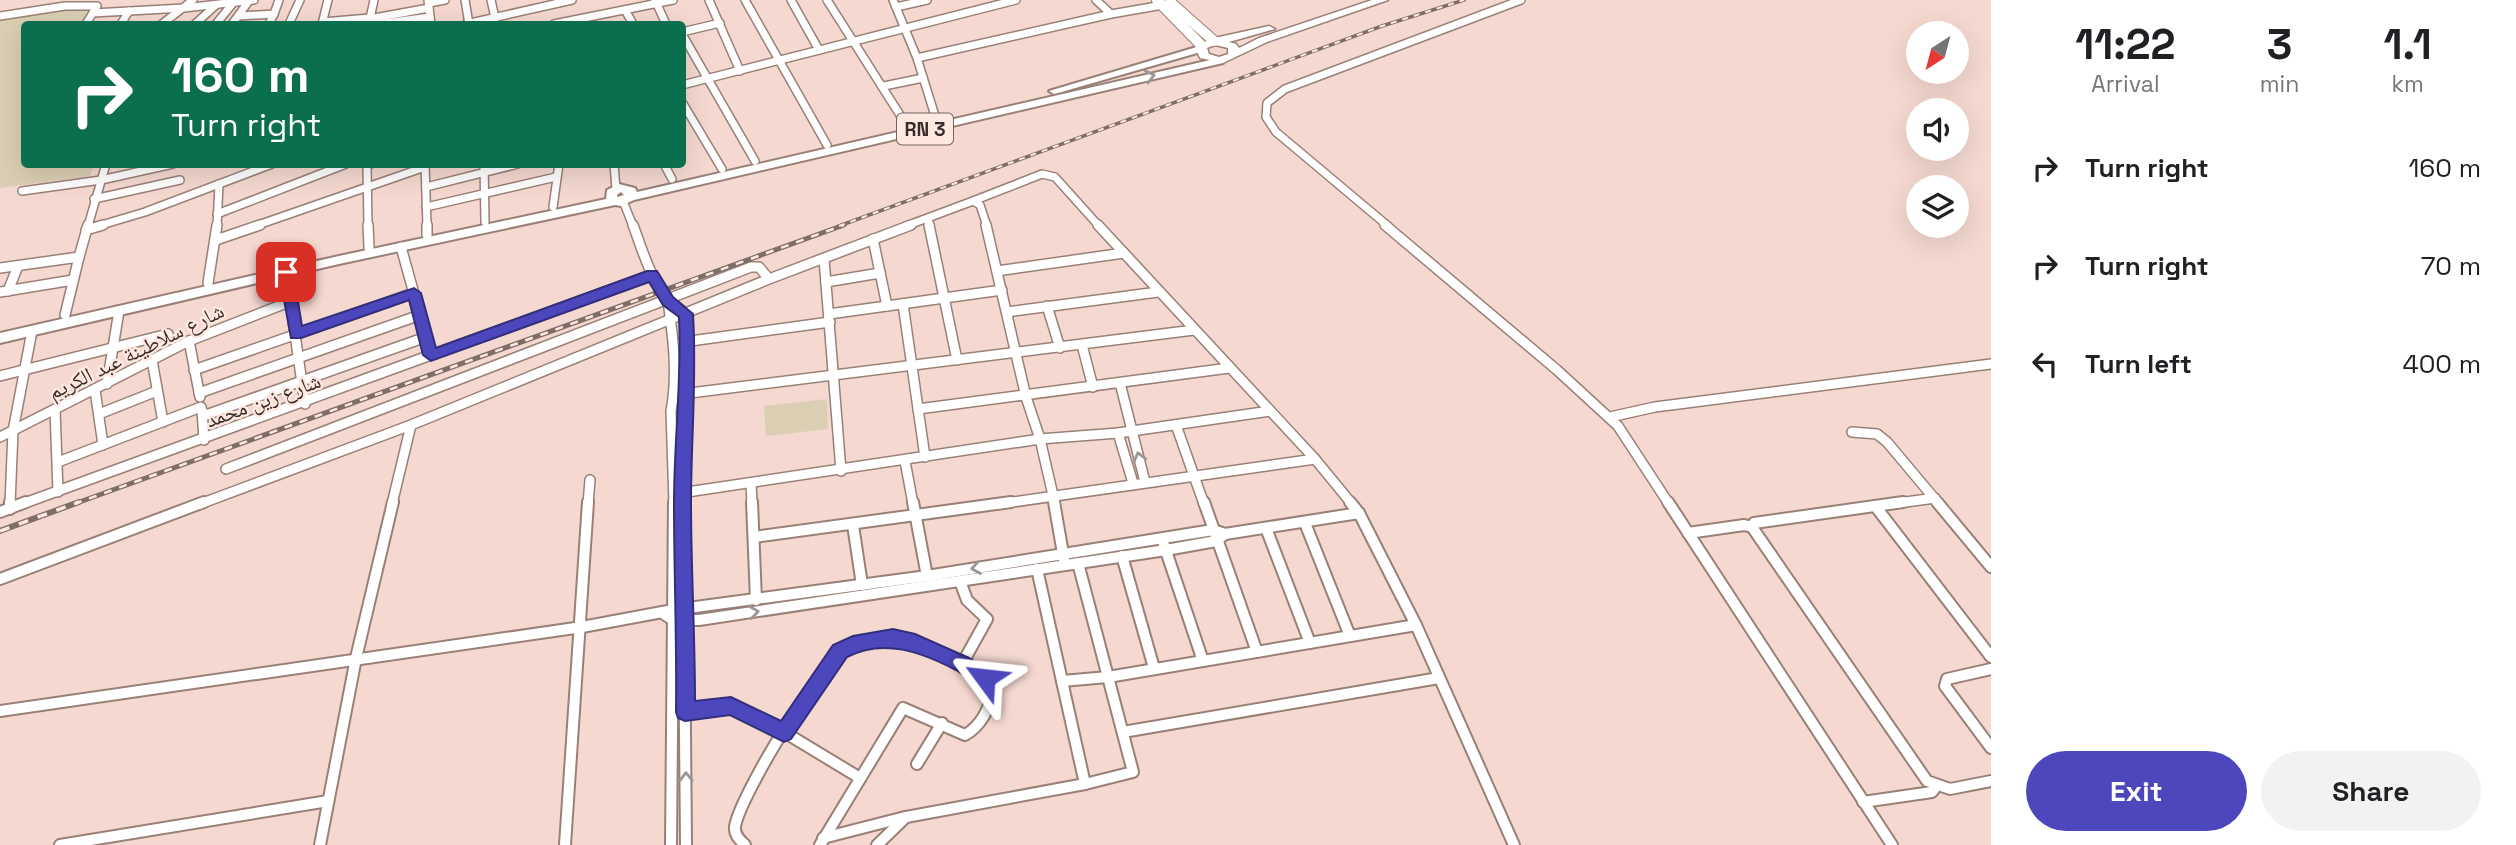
<!DOCTYPE html>
<html lang="en">
<head>
<meta charset="utf-8">
<style>
  :root { --surface:#fff; --page:#f2f2f2; --text:#202124; --muted:#757577; --accent:#4d47bd }
  body { margin:0; font-family:"Space Grotesk","Noto Naskh Arabic",sans-serif; background:var(--page); color:var(--text); height:100vh; display:flex; flex-direction:column; font-size:26px; white-space:nowrap }
  * { box-sizing:border-box; margin:0 }
  p { font-size:23px; color:var(--muted) }
  .icon { flex:none; width:38px; height:38px; fill:none; stroke:currentColor; stroke-width:2; stroke-linecap:round; stroke-linejoin:round }
  .map { position:relative; flex:1; overflow:hidden }
  .panel { display:flex; flex-direction:column; background:var(--surface); width:525px }
  .panel>* { flex:none }
  .hud { position:absolute; left:21px; top:21px; width:665px; height:147px; border-radius:7px; box-shadow:0 7px 28px #0002; background:#0b6e4f; color:#fff; overflow:hidden }
  .needle { width:46px; rotate:216deg }
  .fabs { position:absolute; left:1906px; top:21px; display:grid; gap:14px }
  .fabs a { display:grid; place-items:center; width:63px; height:63px; border-radius:50%; background:var(--surface); box-shadow:0 7px 28px #0002; font-size:35px }
  .pin { position:absolute; display:grid; place-items:center; width:60px; height:60px; color:#fff; margin:-30px; border-radius:14px; box-shadow:0 4px 10px #0006 }
  .me { position:absolute; width:77px; margin:-38px; rotate:300deg; stroke-linejoin:round; filter:drop-shadow(0 0 5px #0008) }
  .turn { display:flex; align-items:center; gap:24px; height:147px; padding:0 35px; font-size:32px }
  .turn .icon { width:91px; height:91px; stroke-width:2.5 }
  .turn b { display:block; font-size:49px; line-height:60px }
  .eta { display:flex; justify-content:space-evenly; align-items:center; height:119px; text-align:center }
  .eta b { font-size:42px; font-weight:700; line-height:49px }
  .primary-button { display:flex; gap:14px; margin-top:auto; padding:14px 35px }
  .primary-button a { flex:1; height:80px; border-radius:42px; background:var(--accent); color:#fff; font-size:28px; font-weight:700; line-height:80px; text-align:center }
  .primary-button a+a { background:var(--page); color:var(--text) }
  ul { padding:0; list-style:none }
  li { display:flex; align-items:center; gap:21px; height:98px; padding:0 35px }
  li div { flex:1 }
  li b { display:block; font-size:26px }
  li em { font-style:normal }
  main { display:flex; flex:1; min-height:0 }
  .map>svg:first-child { display:block }
</style>
</head>
<body>
<main>
<div class="map">
<svg width="1991" height="845" viewBox="0 0 1991 845">
  <rect width="100%" height="100%" fill="#f5d9d0"/>
  <!-- green -->
  <g fill="#daceb3">
    <path d="M72 3 93 6 81 24H24V164L94 165 90 176 0 188V18H14Z"/>
    <path d="M827 399 828 429 766 436 764 406Z"/>
  </g>
  <g fill="none" stroke-linecap="round" stroke-linejoin="round">
    <!-- street-far2 casing -->
    <g stroke="#998077" stroke-width="10">
      <g id="street-far2">
        <path d="M428 0 431 24"/>
        <path d="M465 0 469 24"/>
        <path d="M491 0 495 18"/>
        <path d="M655 0 666 24"/>
        <path d="M709 0 740 71"/>
        <path d="M745 0 827 145"/>
        <path d="M791 0 819 50"/>
        <path d="M827 0 907 126"/>
        <path d="M893 0 917 58 936 119"/>
        <path d="M429 3 445 0"/>
        <path d="M896 7 927 0"/>
        <path d="M625 10 633 24"/>
        <path d="M93 13 184 8 254 0"/>
        <path d="M1111 14 1163 5"/>
        <path d="M0 16 65 6H97L86 24"/>
        <path d="M239 16 274 14 279 0"/>
        <path d="M369 19 429 8"/>
        <path d="M323 22 369 18"/>
        <path d="M369 23 374 0"/>
        <path d="M121 24 129 11"/>
        <path d="M162 24 193 0"/>
        <path d="M195 24 216 5"/>
        <path d="M216 24 233 3"/>
        <path d="M232 24 249 1"/>
        <path d="M269 24 274 14"/>
        <path d="M289 24 300 0"/>
        <path d="M322 24 328 0"/>
        <path d="M377 24 430 17"/>
        <path d="M466 24 572 0"/>
        <path d="M554 24 673 0"/>
        <path d="M682 32 720 23"/>
        <path d="M682 34 755 161"/>
        <path d="M917 58 1111 14 1096 0"/>
        <path d="M682 85 1016 0"/>
        <path d="M884 86 923 78"/>
        <path d="M682 102 722 169"/>
        <path d="M425 164 427 226"/>
        <path d="M484 164 485 222"/>
        <path d="M614 164 616 189"/>
        <path d="M664 164 672 179"/>
        <path d="M426 187 518 164"/>
        <path d="M22 191 101 180 173 164"/>
        <path d="M94 199 180 180"/>
        <path d="M623 201 633 226"/>
        <path d="M973 201 1042 174 1055 177 1099 226"/>
        <path d="M426 207 556 177"/>
        <path d="M553 207 559 164"/>
        <path d="M217 214 346 164"/>
        <path d="M928 218 930 226"/>
        <path d="M88 226 106 164"/>
        <path d="M98 226 145 212 272 164"/>
        <path d="M217 226 219 184"/>
        <path d="M255 226 425 167"/>
        <path d="M368 226 367 166 371 164"/>
        <path d="M906 226 973 201 980 205 987 226"/>
        <path d="M1388 226 1276 132 1266 117 1267 103 1285 89 1521 0"/>
      </g>
    </g>
    <!-- street-far1 casing -->
    <g stroke="#998077" stroke-width="12">
      <g id="street-far1">
        <path d="M368 225 369 248"/>
        <path d="M427 225V235"/>
        <path d="M633 225C647 262 652 290 686 314L683 504"/>
        <path d="M929 225 957 360"/>
        <path d="M986 225 1026 397 1040 439 1055 504"/>
        <path d="M1098 225 1315 459 1352 504"/>
        <path d="M1385 225 1557 370 1618 426 1669 504"/>
        <path d="M86 230 103 225"/>
        <path d="M873 239 887 306"/>
        <path d="M216 240 260 225"/>
        <path d="M824 259 841 471"/>
        <path d="M0 268 79 257 88 225"/>
        <path d="M997 271 1124 253"/>
        <path d="M286 272 305 404"/>
        <path d="M826 282 880 273"/>
        <path d="M208 283 217 225"/>
        <path d="M8 291 18 266"/>
        <path d="M0 292 73 280"/>
        <path d="M668 301C673 337 678 375 671 411L674 504"/>
        <path d="M903 304 925 457"/>
        <path d="M1047 306 1060 348"/>
        <path d="M1007 312 1158 292"/>
        <path d="M829 314 1002 290"/>
        <path d="M65 315 79 257"/>
        <path d="M189 341 200 397"/>
        <path d="M683 342 830 322"/>
        <path d="M1082 345 1093 387"/>
        <path d="M431 355 652 275"/>
        <path d="M152 360 163 422"/>
        <path d="M194 370 414 293"/>
        <path d="M0 376 168 334"/>
        <path d="M1120 383 1145 482"/>
        <path d="M107 384 119 311"/>
        <path d="M95 390 103 445"/>
        <path d="M199 393 420 315"/>
        <path d="M682 394 1194 330"/>
        <path d="M55 409 58 492"/>
        <path d="M918 409 1229 368"/>
        <path d="M202 410 204 440"/>
        <path d="M99 414 157 391"/>
        <path d="M203 416 426 337"/>
        <path d="M1610 417 1655 407 1991 364"/>
        <path d="M1176 425 1204 504"/>
        <path d="M1852 432 1877 434 1887 442 1939 504"/>
        <path d="M1118 433 1133 483"/>
        <path d="M0 437 189 341 289 302"/>
        <path d="M905 461 913 504"/>
        <path d="M58 462 201 407"/>
        <path d="M226 469 751 267H759L769 279"/>
        <path d="M751 483 752 504"/>
        <path d="M674 494 1040 439 1118 433 1270 411"/>
        <path d="M10 504 13 431 32 331"/>
        <path d="M22 504 431 355 401 247"/>
        <path d="M200 504 411 425 769 279 911 225"/>
        <path d="M392 504 411 425"/>
        <path d="M588 504 590 480"/>
        <path d="M999 504 1315 459"/>
        <path d="M1891 504 1935 498"/>
      </g>
    </g>
    <!-- street casing -->
    <g stroke="#998077" stroke-width="14">
      <g id="street">
        <path d="M683 502 686 845"/>
        <path d="M752 502 756 600"/>
        <path d="M913 502 927 576"/>
        <path d="M1054 502 1065 565"/>
        <path d="M1204 502 1257 652"/>
        <path d="M1350 502 1359 513 1416 625 1514 845"/>
        <path d="M1668 502 1892 845"/>
        <path d="M1903 502 1754 523 1752 527 1927 781 1950 789 1991 781"/>
        <path d="M1937 502 1991 567"/>
        <path d="M1876 507 1991 657"/>
        <path d="M10 509V502"/>
        <path d="M0 512 26 502"/>
        <path d="M1305 523 1350 636"/>
        <path d="M853 525 862 585"/>
        <path d="M1266 528 1310 643"/>
        <path d="M1688 533 1744 525 1752 527"/>
        <path d="M754 537 1011 502"/>
        <path d="M1164 545 1203 661"/>
        <path d="M1122 556 1154 668"/>
        <path d="M1037 569 1085 784"/>
        <path d="M0 579 204 502"/>
        <path d="M664 614 673 620H699L1166 550 1216 541 1225 534"/>
        <path d="M1991 669 1947 679 1945 686 1991 748"/>
        <path d="M1062 681 1108 677 1416 625"/>
        <path d="M0 711 582 627 673 610 927 576 1213 530 1225 534 1359 513"/>
        <path d="M685 712 731 706 784 732 860 778"/>
        <path d="M1123 732 1439 678"/>
        <path d="M917 764 942 723"/>
        <path d="M1863 802 1932 792 1935 788"/>
        <path d="M823 838 905 817"/>
        <path d="M60 845 328 801"/>
        <path d="M320 845 356 658 393 502"/>
        <path d="M565 845 588 502"/>
        <path d="M671 845 674 502"/>
        <path d="M745 845C740 840 734 835 735 827 738 799 825 655 849 646 890 630 925 647 962 664"/>
        <path d="M820 845 903 708 965 735C981 726 988 710 993 694L985 678 962 664 987 619 967 600 960 581"/>
        <path d="M877 845 906 817 1085 784 1133 772 1078 563"/>
      </g>
    </g>
    <!-- secondary casing -->
    <g stroke="#998077" stroke-width="12">
      <g id="secondary">
        <path d="M1157 0 1202 46"/>
        <path d="M1170 2 1214 41"/>
      </g>
    </g>
    <!-- primary casing -->
    <g stroke="#998077" stroke-width="4">
      <g id="primary">
        <path d="M1200 46 1204 47V51L1058 93 1054 94 1049 91Z"/>
        <path d="M1219 58 1224 61 1223 63 634 200 621 206 615 205 339 264 0 343V333L339 256 606 199 607 190 619 184 635 188 637 192ZM621 192 624 195 617 197V195Z"/>
      </g>
    </g>
    <!-- highway casing -->
    <g stroke="#998077" stroke-width="3">
      <path id="highway" d="M1372 0H1388L1267 42 1223 63 1200 58 1195 47 1210 39 1269 26 1275 29 1229 42 1236 44 1239 48 1259 38ZM1215 45 1228 48V54L1219 57 1209 54 1207 48Z"/>
    </g>
    <!-- street-far2 -->
    <use href="#street-far2" stroke="#fff" stroke-width="7"/>
    <!-- street-far1 -->
    <use href="#street-far1" stroke="#fff" stroke-width="9"/>
    <!-- street -->
    <use href="#street" stroke="#fff" stroke-width="10"/>
    <!-- secondary -->
    <use href="#secondary" stroke="#fff" stroke-width="10"/>
    <!-- primary -->
    <use href="#primary" fill="#fff" fill-rule="evenodd"/>
    <!-- highway -->
    <use href="#highway" fill="#fff" fill-rule="evenodd"/>
    <!-- rail-far2 casing -->
    <g stroke="#7f6d68" stroke-width="3.5">
      <path id="rail-far2" d="M839 226 1382 26 1464 0"/>
    </g>
    <!-- rail-far1 casing -->
    <g stroke="#7f6d68" stroke-width="5">
      <path id="rail-far1" d="M74 504 844 225"/>
    </g>
    <!-- rail casing -->
    <g stroke="#7f6d68" stroke-width="6">
      <path id="rail" d="M0 531 79 502"/>
    </g>
    <!-- rail-far2 -->
    <use href="#rail-far2" stroke="#ffe8e0" stroke-width="2" stroke-dasharray="6" stroke-linecap="butt"/>
    <!-- rail-far1 -->
    <use href="#rail-far1" stroke="#ffe8e0" stroke-width="2.5" stroke-dasharray="8" stroke-linecap="butt"/>
    <!-- rail -->
    <use href="#rail" stroke="#ffe8e0" stroke-width="3.5" stroke-dasharray="10" stroke-linecap="butt"/>
  </g>
  <!-- one-way arrows -->
  <defs><path id="oneway-chevron" d="M-2-3.5L2.5 0L-2 3.5" fill="none" stroke-width="1.6" stroke-linecap="round" stroke-linejoin="round" transform="scale(1.75)"/></defs>
  <g stroke="#9b9694">
    <use href="#oneway-chevron" transform="translate(1150 76) rotate(-14)"/>
    <use href="#oneway-chevron" transform="translate(1139 457) rotate(-105)"/>
    <use href="#oneway-chevron" transform="translate(976 568) rotate(171)"/>
    <use href="#oneway-chevron" transform="translate(754 612) rotate(-8)"/>
    <use href="#oneway-chevron" transform="translate(686 777) rotate(-91)"/>
  </g>
  <!-- route -->
  <path fill="#4d47bd" stroke="#322e7b" stroke-width="2" d="M286 267 293 272 302 326 414 288 421 293 436 348 647 271H657L673 297 693 314C697 377 691 440 691 502 691 569 695 635 695 701L731 697 781 721 833 645 853 636 893 629 915 634 969 658 992 672 994 678 992 684 985 687C974 683 966 676 956 670 921 652 884 638 847 657L791 739 784 742 730 715 685 721 678 718 676 712C677 642 674 573 674 503 674 441 682 379 679 317L663 305 649 282 431 361 423 355 409 300 301 338H291L279 272Z"/>
  <g text-anchor="middle" dominant-baseline="central" stroke-width="5" stroke-linejoin="round" paint-order="stroke">
    <!-- shield labels -->
    <rect fill="#ffe8e0" stroke="#736460" stroke-width="2" x="897" y="113.5" width="56" height="31" rx="5"/>
    <g font-size="19" font-weight="bold" fill="#372c29">
      <text x="925" y="129">RN 3</text>
    </g>
    <!-- street labels -->
    <g font-size="21" fill="#372c29" stroke="#ffe8e0">
      <text transform="translate(136 351) rotate(-26)">شارع سلاطينة عبد الكريم</text>
      <text transform="translate(263 400) rotate(-20)">شارع زين محمد</text>
    </g>
  </g>
</svg>
<div class="fabs">
<a><svg class="needle" viewBox="-14 -14 28 28"><path d="M0-13l5 13h-10z" fill="#e53935"/><path d="M0 13l5-13h-10z" fill="#757577"/></svg></a>
<a><svg class="icon" aria-label="sound" viewBox="0 0 24 24"><path d="M4 9h4l5-4v14l-5-4H4zM17 9q2 3 0 6"/></svg></a>
<a><svg class="icon" aria-label="layers" viewBox="0 0 24 24"><path d="M12 4l9 5-9 5-9-5zM3 14l9 5 9-5"/></svg></a>
</div>
<div class="pin" style="left:286px;top:272px;background:#d93025"><svg class="icon" aria-label="arrive" viewBox="0 0 24 24"><path d="M6 21V4h12l-3 4 3 4H6"/></svg></div>
<svg class="me" style="left:985px;top:678px" viewBox="-20 -20 40 40"><path d="M0-17L14 15 0 8-14 15z" fill="#4d47bd" stroke="#fff" stroke-width="4"/></svg>
<div class="hud">
<div class="turn"><svg class="icon" aria-label="right" viewBox="0 0 24 24"><path d="M7 20v-9h11M14 6l5 5-5 5"/></svg><div><b>160 m</b>Turn right</div></div>
</div>
</div>
<section class="panel">
<div class="eta">
<div><b>11:22</b><p>Arrival</p></div>
<div><b>3</b><p>min</p></div>
<div><b>1.1</b><p>km</p></div>
</div>
<ul>
<li><svg class="icon" aria-label="right" viewBox="0 0 24 24"><path d="M7 20v-9h11M14 6l5 5-5 5"/></svg><div><b>Turn right</b></div><em>160 m</em></li>
<li><svg class="icon" aria-label="right" viewBox="0 0 24 24"><path d="M7 20v-9h11M14 6l5 5-5 5"/></svg><div><b>Turn right</b></div><em>70 m</em></li>
<li><svg class="icon" aria-label="left" viewBox="0 0 24 24"><path d="M17 20v-9H6M10 6l-5 5 5 5"/></svg><div><b>Turn left</b></div><em>400 m</em></li>
</ul>
<div class="primary-button"><a>Exit</a><a>Share</a></div>
</section>
</main>
</body>
</html>
